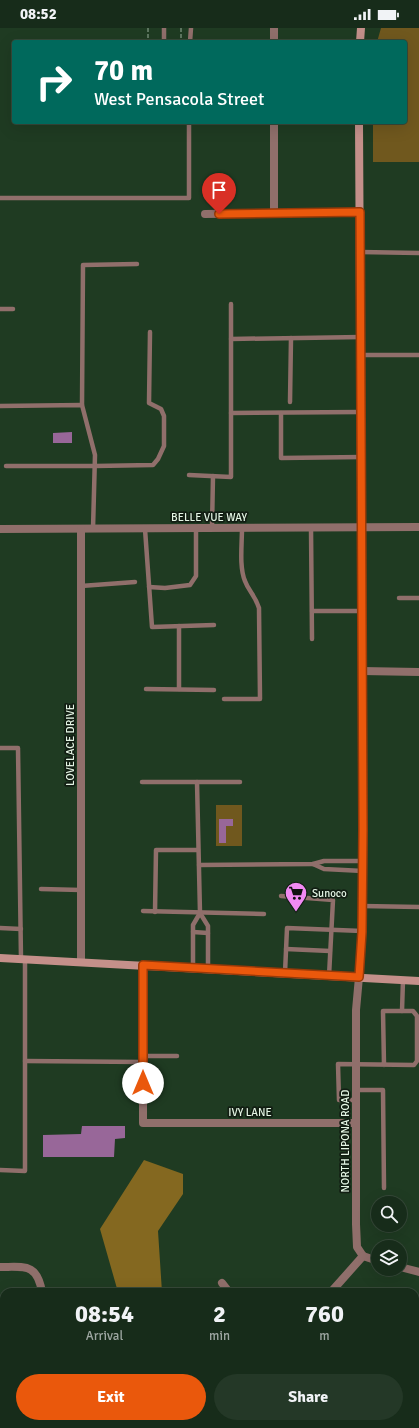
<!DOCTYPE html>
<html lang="en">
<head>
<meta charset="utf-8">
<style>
  :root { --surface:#172c1a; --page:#243827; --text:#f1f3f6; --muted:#9ea7a2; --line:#364839; --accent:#ea580c }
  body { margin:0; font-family:Signika,sans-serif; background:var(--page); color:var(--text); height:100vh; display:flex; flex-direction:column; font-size:15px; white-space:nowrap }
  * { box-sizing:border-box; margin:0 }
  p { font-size:13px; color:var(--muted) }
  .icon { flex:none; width:22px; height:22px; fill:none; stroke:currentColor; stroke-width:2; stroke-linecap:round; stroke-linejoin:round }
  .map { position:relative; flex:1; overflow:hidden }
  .details { position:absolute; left:0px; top:1260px; width:419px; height:140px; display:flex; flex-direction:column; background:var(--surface); border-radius:12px 12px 0 0; box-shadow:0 4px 16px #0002,0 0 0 1px var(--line) }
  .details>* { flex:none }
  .hud { position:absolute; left:12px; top:12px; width:395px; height:84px; border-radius:4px; box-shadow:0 4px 16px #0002,0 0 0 1px var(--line); background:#00695c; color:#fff; overflow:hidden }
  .controls { position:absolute; left:371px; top:1168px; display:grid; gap:8px }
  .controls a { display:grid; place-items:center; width:36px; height:36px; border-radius:50%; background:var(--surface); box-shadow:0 4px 16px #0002,0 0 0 1px var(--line); font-size:20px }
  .pin { position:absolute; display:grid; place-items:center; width:34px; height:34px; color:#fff; margin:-41px -17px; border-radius:50% 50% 50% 0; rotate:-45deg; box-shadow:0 0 4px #0007 }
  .pin .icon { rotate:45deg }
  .me { position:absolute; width:44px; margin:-22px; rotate:0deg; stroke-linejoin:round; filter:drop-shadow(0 0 3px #0008) }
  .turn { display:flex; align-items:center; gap:14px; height:84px; padding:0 16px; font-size:18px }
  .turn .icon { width:52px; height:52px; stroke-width:2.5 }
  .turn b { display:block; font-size:28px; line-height:34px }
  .eta { display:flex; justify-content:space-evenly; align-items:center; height:68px; text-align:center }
  .eta b { font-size:24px; font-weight:700; line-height:28px }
  .button { display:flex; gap:8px; margin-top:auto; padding:8px 16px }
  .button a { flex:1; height:46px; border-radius:24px; background:var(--accent); color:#fff; font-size:16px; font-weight:700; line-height:46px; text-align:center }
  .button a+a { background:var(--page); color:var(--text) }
  .status { display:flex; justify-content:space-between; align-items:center; height:28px; padding:0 20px; background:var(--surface); direction:ltr }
  .status svg { height:11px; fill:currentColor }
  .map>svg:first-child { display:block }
</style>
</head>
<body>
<div class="status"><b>08:52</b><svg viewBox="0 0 49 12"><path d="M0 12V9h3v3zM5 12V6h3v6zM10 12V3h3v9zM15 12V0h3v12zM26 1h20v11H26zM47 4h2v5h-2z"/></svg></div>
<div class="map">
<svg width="419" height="1400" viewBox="0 0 419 1400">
  <rect width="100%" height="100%" fill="#1f3b22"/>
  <!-- green -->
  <g fill="#70581e">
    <path d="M381 0H419V134H373V94H405V14H377Z"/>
    <rect x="216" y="777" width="26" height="41"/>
  </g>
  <!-- forest -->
  <g fill="#846820">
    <path d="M144 1132 183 1146V1166L158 1203 162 1264H118L100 1201Z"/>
    <path d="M130 1396H161V1400H131Z"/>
  </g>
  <!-- water -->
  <g fill="#986799">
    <path d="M72 404V415H53V405Z"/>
    <path d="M219 791H233V798H226V815H219Z"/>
    <path d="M82 1098H125V1110L115 1111 114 1129H43V1107L81 1106Z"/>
  </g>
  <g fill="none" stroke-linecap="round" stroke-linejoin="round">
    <!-- path -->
    <g stroke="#5c755f" stroke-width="2" stroke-dasharray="4 2" stroke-linecap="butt">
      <path d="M148 0V14"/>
      <path d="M181 0V14"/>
    </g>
    <!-- lane -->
    <g stroke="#906f6b" stroke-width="4.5">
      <path d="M164 14V0"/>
      <path d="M190 14 191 0"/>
      <path d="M0 170H189V94"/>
      <path d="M360 224 419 225"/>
      <path d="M0 281H13"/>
      <path d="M231 311 361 309"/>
      <path d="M361 327H419"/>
      <path d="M290 374 291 310"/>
      <path d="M82 377 83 237 137 236"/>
      <path d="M0 378 82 377 95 427 93 501"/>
      <path d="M231 385 361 384"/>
      <path d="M281 385V430L362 429"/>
      <path d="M6 438H95L153 437 158 431 164 418V388L161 381 149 375 150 304"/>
      <path d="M189 447 231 449V276"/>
      <path d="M212 500 213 448"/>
      <path d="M311 500 312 611"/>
      <path d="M145 501 152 599 214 597"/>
      <path d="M81 558 135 554"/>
      <path d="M149 559 165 560 190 557 196 548V500"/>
      <path d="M399 570H419"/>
      <path d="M312 583H362"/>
      <path d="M179 598V661"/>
      <path d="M146 661 214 662"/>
      <path d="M224 671H260L259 580C255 567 249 564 245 553 239 539 242 516 242 500"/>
      <path d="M0 720H18L21 931"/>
      <path d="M142 754H240"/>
      <path d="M313 836 324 841 363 843"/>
      <path d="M199 837 313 836 324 833H363"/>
      <path d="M41 861 81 862"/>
      <path d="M281 868 333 872 329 948"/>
      <path d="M362 878 419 879"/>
      <path d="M143 883 264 886"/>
      <path d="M155 884 156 822H198"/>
      <path d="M200 885 208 898V941"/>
      <path d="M0 900 21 901"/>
      <path d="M193 904 208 905"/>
      <path d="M286 921 330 923"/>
      <path d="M193 940V897L200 885 197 754"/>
      <path d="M285 945 287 900 362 903"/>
      <path d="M402 983 403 952"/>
      <path d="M143 1028H177"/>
      <path d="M25 1033 143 1034"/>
      <path d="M356 1062H383L384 1160"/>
      <path d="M356 1072H339L338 1036 414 1037 417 1033V988L413 983H383L384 1037"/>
      <path d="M0 1142 25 1143V931"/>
    </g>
    <!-- street -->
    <g stroke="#906f6b" stroke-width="8">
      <path d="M274 0V14"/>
      <path d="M274 94V185"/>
      <path d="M205 186 360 184"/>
      <path d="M0 501 419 499"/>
      <path d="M81 501V934"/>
      <path d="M362 643 419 644"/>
      <path d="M143 937V1095H356"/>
      <path d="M359 949 356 982V1196L357 1219 363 1228"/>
      <path d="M363 1228 378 1233"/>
      <path d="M0 1239C25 1239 37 1235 42 1264"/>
      <path d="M400 1239 419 1244"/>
      <path d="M222 1255 229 1264"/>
      <path d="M331 1264 363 1228"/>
      <path d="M43 1396V1400"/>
      <path d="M228 1400V1396"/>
    </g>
    <!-- secondary -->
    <g stroke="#c4908a" stroke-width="8">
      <path d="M360 14 361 0"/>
      <path d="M0 930 419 953"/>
      <path d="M359 949 362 899 363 802 359 94"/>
    </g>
  </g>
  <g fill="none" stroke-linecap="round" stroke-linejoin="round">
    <!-- route casing -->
    <g stroke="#983908" stroke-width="10">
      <path id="route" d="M143 1055V937L359 949 362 904 363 802 360 184 219 186"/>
    </g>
    <!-- route -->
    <use href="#route" stroke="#ea580c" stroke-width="7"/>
  </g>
  <!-- icons -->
  <defs>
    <g id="supermarket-pin" transform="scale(1.15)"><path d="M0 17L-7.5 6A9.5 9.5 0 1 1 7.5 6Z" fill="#f28af3" stroke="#121e13"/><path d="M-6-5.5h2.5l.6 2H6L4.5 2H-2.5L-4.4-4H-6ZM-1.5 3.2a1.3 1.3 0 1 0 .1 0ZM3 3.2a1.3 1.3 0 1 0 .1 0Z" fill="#111"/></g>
  </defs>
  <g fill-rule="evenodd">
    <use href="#supermarket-pin" x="296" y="865"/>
  </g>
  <g text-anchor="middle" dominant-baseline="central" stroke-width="3.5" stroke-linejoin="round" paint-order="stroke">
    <!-- street labels -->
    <g font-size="11" fill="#e5f6e5" stroke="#121e13">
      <text x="209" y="489">BELLE VUE WAY</text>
      <text transform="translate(70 717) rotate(-90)">LOVELACE DRIVE</text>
      <text x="250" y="1084">IVY LANE</text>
      <text transform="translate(345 1113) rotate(-90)">NORTH LIPONA ROAD</text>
    </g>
    <!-- poi labels -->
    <g font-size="11" fill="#e5f6e5" stroke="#121e13" text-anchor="start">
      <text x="312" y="865">Sunoco</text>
    </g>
  </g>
</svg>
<div class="controls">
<a><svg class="icon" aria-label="search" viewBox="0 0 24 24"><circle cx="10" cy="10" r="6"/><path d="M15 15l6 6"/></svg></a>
<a><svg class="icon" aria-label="layers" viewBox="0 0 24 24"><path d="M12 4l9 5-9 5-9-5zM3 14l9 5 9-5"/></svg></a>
</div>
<div class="pin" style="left:219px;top:186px;background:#d93025"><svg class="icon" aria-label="arrive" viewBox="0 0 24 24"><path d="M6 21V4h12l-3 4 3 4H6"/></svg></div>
<svg class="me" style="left:143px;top:1055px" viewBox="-20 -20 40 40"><circle r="19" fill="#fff"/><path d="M0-13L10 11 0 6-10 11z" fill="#ea580c"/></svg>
<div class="hud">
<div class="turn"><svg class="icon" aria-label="right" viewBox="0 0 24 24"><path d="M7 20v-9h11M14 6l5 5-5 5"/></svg><div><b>70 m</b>West Pensacola Street</div></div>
</div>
<section class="details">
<div class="eta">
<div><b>08:54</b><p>Arrival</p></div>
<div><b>2</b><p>min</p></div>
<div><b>760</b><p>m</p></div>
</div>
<div class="button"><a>Exit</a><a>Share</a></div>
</section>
</div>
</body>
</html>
